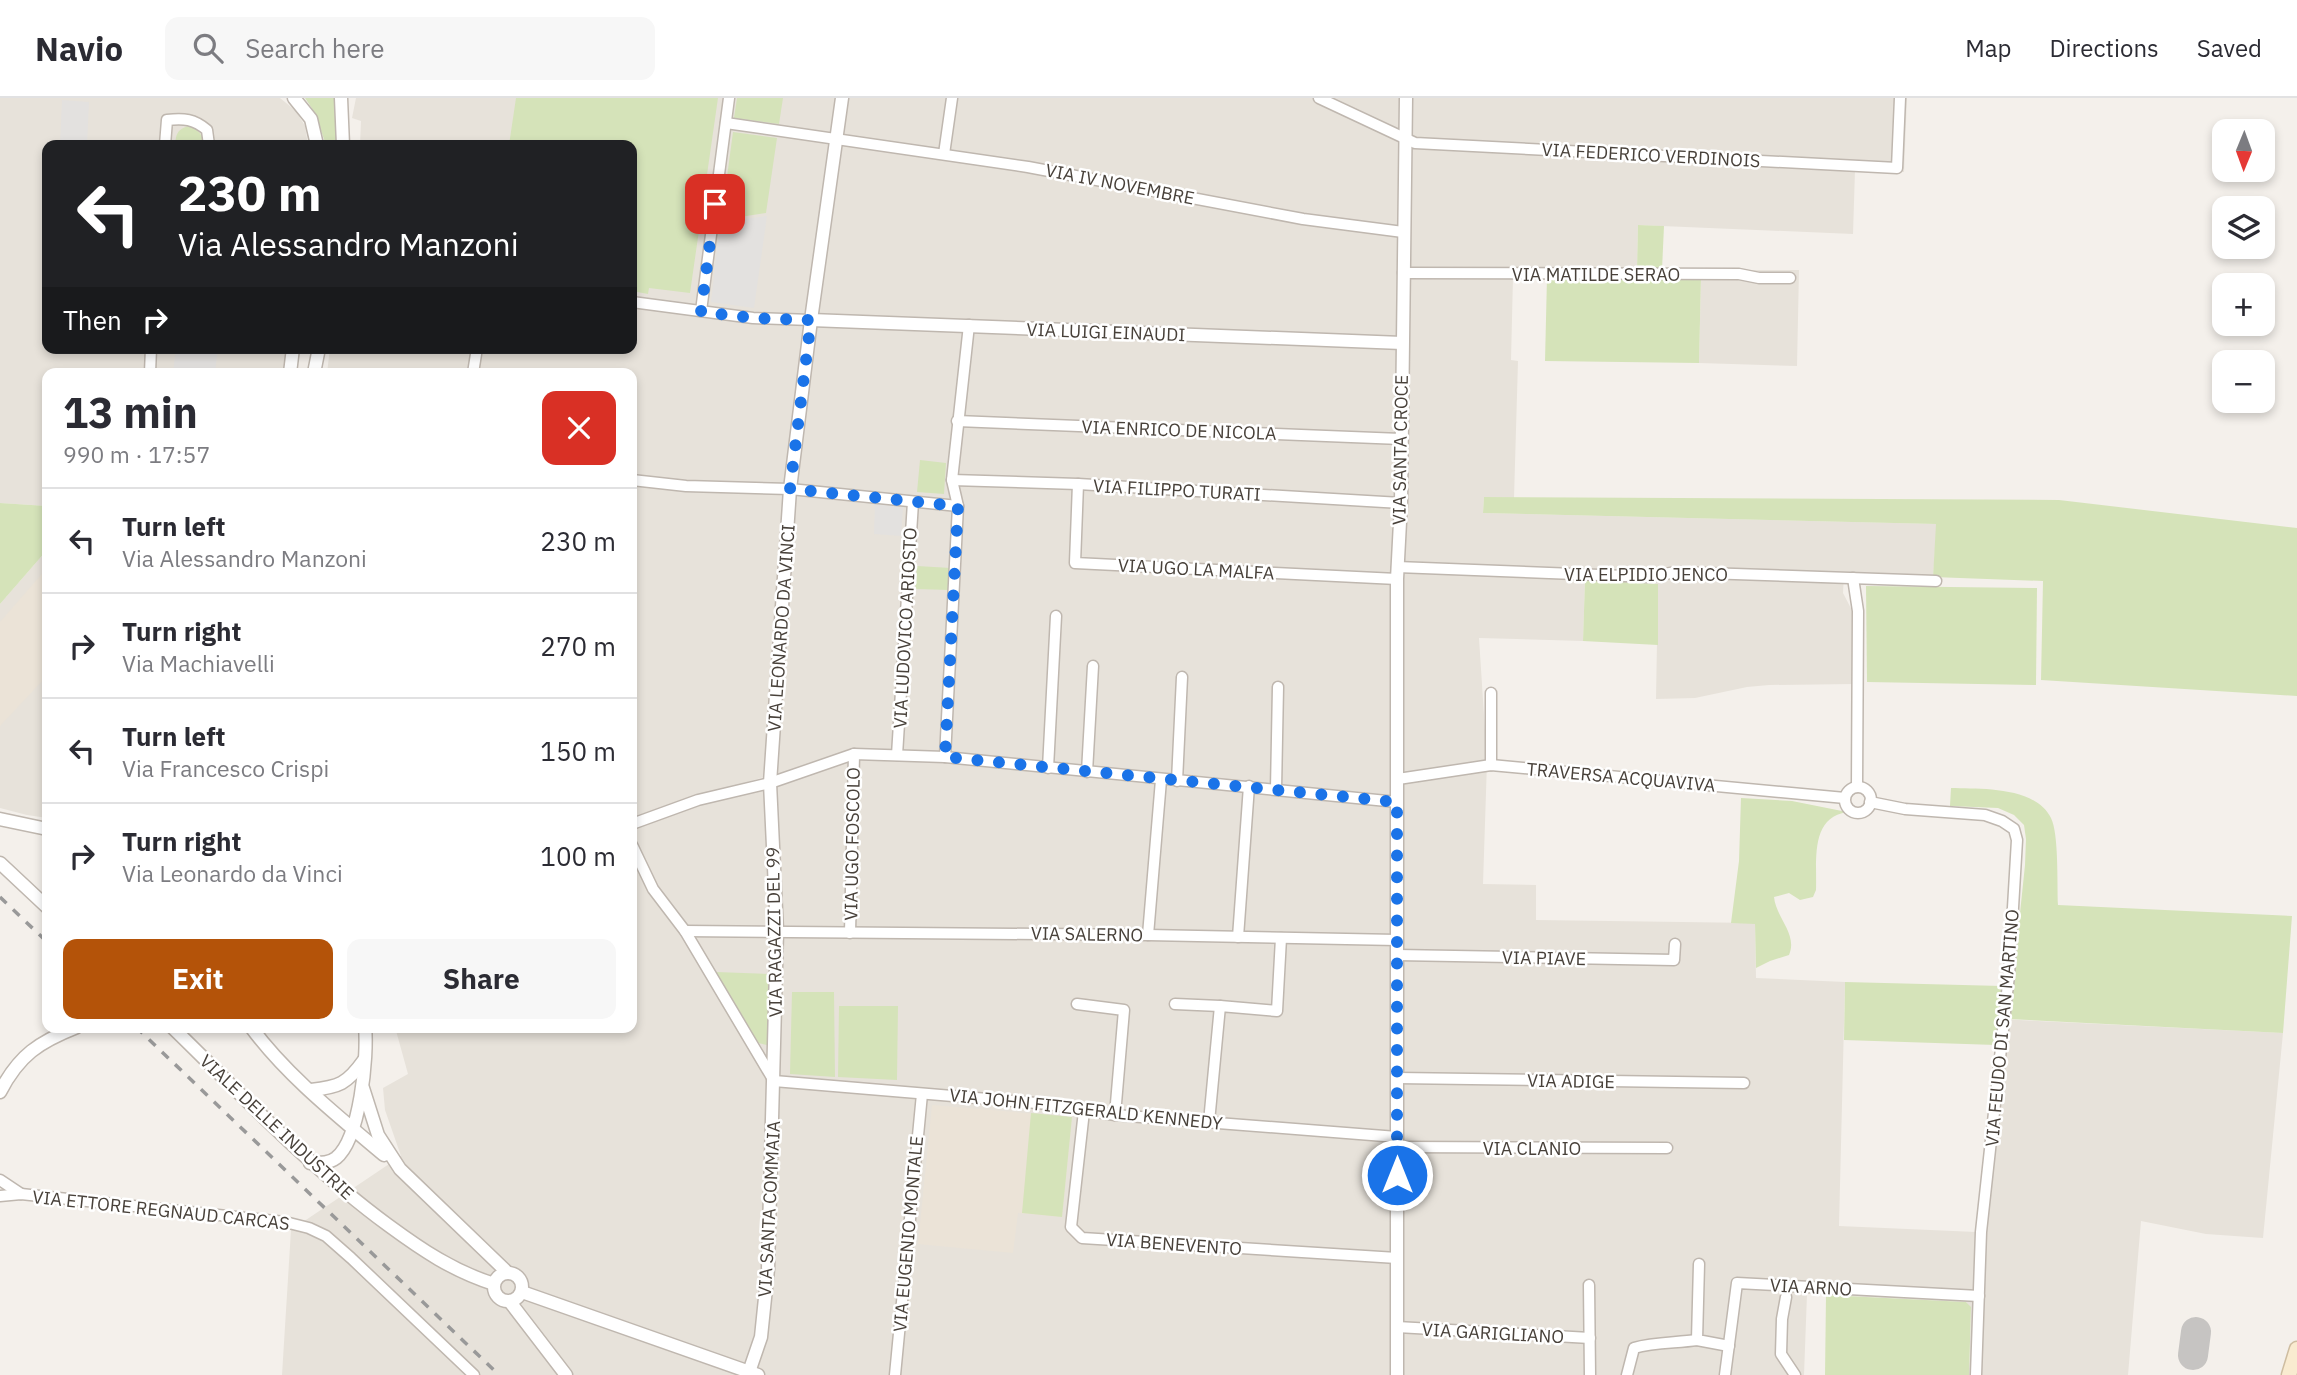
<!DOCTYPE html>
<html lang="en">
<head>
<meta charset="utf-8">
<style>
  :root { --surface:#fff; --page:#f7f7f7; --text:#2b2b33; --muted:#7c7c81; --line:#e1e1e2; --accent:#b45309 }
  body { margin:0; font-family:"IBM Plex Sans",sans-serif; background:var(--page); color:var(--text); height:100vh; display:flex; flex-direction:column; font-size:26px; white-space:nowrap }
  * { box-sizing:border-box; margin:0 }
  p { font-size:23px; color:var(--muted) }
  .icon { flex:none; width:38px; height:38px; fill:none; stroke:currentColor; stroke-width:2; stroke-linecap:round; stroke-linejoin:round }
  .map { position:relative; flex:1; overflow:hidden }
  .drawer { position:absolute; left:42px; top:270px; width:595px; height:665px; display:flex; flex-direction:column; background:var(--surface); border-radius:14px; box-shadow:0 4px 10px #0003 }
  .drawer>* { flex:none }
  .banner { position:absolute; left:42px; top:42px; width:595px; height:214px; border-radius:14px; box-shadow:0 4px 10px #0003; background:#202124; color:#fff; overflow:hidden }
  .needle { width:46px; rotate:181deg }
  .controls { position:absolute; left:2212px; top:21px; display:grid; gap:14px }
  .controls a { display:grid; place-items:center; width:63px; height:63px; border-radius:14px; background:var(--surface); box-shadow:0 4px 10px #0003; font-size:35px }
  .pin { position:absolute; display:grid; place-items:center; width:60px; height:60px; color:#fff; margin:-30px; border-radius:14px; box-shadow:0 4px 10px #0006 }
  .me { position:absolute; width:77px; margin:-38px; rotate:0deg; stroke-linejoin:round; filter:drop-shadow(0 0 5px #0008) }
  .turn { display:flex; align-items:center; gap:24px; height:147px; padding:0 21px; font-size:32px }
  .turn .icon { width:91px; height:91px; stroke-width:2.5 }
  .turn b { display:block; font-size:49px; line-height:60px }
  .then { display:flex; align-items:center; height:66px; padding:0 21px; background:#0003; gap:14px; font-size:26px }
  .round { display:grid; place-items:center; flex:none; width:74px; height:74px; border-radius:14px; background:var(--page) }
  .head { display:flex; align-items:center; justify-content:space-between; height:119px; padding:0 21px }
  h1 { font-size:42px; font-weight:700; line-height:52px }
  .button { display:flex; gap:14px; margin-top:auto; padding:14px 21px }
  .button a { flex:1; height:80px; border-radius:14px; background:var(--accent); color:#fff; font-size:28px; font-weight:700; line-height:80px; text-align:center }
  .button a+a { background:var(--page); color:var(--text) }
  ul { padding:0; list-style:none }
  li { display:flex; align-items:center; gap:21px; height:105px; padding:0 21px; border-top:2px solid var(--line) }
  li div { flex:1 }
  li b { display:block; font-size:26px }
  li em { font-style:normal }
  header { display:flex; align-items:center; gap:42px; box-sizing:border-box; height:98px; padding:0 35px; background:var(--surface); border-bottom:2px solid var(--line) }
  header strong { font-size:33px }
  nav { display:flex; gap:38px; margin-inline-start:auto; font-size:24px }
  .search { width:490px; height:63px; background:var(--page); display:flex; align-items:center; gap:18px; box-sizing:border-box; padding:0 24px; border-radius:14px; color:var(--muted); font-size:26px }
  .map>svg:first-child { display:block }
</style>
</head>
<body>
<header>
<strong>Navio</strong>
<div class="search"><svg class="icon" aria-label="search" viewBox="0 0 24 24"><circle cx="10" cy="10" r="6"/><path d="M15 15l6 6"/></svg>Search here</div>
<nav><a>Map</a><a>Directions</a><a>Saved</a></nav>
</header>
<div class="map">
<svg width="2297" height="1277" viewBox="0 0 2297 1277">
  <rect width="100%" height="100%" fill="#f4f0eb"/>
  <!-- residential -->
  <g fill="#e7e2da">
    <path d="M0 0H280L296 13 305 28 308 47H47V250H287L284 275H47V408L0 405Z"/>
    <path d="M356 0H1907L1904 74 1855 72 1853 136 1638 127 1637 172H1799L1797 268 1699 265 1701 180 1513 179 1511 262 1518 263 1514 400 1484 399 1483 415 1937 426 1933 479 1844 477 1843 495 1856 520 1854 586 1769 587 1747 589 1695 600 1656 601 1658 486 1585 482 1583 543 1479 540 1487 664 1483 786 1536 787V822L1755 825 1756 880 1845 884 1839 1128 1976 1134 1999 921 2283 935 2263 1140 2206 1136 2141 1123 2128 1277H1969L1971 1210 1966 1204 1807 1196 1804 1277H282L291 1132 401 1058 385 1012 383 990 408 976 395 929H632V731L640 725 770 685 764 679 632 719V275H327L330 250H632V47H360L361 23 352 20Z"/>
    <path d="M47 452V720L27 717 0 710V506Z"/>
  </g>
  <!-- education -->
  <g fill="#ebe3d7">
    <path d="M47 470V578L0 628V524Z"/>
    <path d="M932 1007 1072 1019 1062 1119 1018 1115 1013 1155 918 1146Z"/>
  </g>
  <!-- green -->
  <g fill="#d5e3b9">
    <path d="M305 0H339L337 47H326L315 15Z"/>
    <path d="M516 0H718L690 195 649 190 648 196 632 193V47H509Z"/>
    <path d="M737 0H783L779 26 734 20Z"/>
    <path d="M188 28C198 32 204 36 203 47H175C176 36 177 32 188 28Z"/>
    <path d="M733 34 777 40 766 115 740 119 722 116Z"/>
    <path d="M1638 127 1664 128 1662 172H1637Z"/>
    <path d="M1547 179H1701L1699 265 1545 263Z"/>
    <path d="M920 362 946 365 944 396 917 394Z"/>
    <path d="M1484 399 2059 402 2297 430V598L2041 582 2043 483 1933 479 1936 426 1483 415Z"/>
    <path d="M0 405 47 408V452L0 506Z"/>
    <path d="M917 468 951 470 950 492 915 491Z"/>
    <path d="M1585 482 1658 486V547L1583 543Z"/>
    <path d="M1866 488 2037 490 2036 587 1867 584Z"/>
    <path d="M1951 690C1980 691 2035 688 2051 720 2059 736 2057 787 2058 807L2292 818 2283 935 2009 921 2025 767 2026 741 2024 727 2014 717 1998 710 1950 708Z"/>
    <path d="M1741 700 1792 703 1847 714C1810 720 1817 762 1816 792L1813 799 1800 802 1789 795 1774 799C1776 820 1798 836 1789 857L1770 863 1756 870 1755 826 1731 825 1739 763Z"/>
    <path d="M716 874 770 876 767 947 758 945Z"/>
    <path d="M1845 884 2002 888 1996 947 1844 942Z"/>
    <path d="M792 894H834L835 979 790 976Z"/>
    <path d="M839 908H898L897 982 838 979Z"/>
    <path d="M1031 1015 1072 1019 1062 1119 1022 1115Z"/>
    <path d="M1826 1197 1966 1204 1971 1209 1969 1277H1825Z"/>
  </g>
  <!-- parking -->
  <g fill="#e3e1df">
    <path d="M62 2 89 4 87 47H60Z"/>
    <path d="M767 118 754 210 711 204 721 119 736 122Z"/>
    <path d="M176 250H218L215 275H173Z"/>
    <path d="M875 406 903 409 901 438 874 436Z"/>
  </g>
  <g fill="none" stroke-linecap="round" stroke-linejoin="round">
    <!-- taxiway -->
    <path stroke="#c6c4c2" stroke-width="30" d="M2193 1257 2196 1234"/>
    <!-- minor casing -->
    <g stroke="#bfb7af" stroke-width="13">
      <g id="minor">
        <path d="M1319 0 1415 45 1897 70 1900 0"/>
        <path d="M726 25 1028 69 1303 121 1403 134"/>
        <path d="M165 47 167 22C184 20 194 21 207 32L209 47"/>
        <path d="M944 56 952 0"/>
        <path d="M1403 175 1739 176 1759 180H1790"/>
        <path d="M632 204 753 220 811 222"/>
        <path d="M701 213 729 0"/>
        <path d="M150 275 151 250"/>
        <path d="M473 275 477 250"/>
        <path d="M957 323 1401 341"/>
        <path d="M632 382 686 388 790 391 958 408"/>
        <path d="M952 382 1078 386 1401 405"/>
        <path d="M1078 386 1075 465 1397 481"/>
        <path d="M1397 469 1650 479 1675 474 1936 483"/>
        <path d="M1853 480 1858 513 1857 689"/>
        <path d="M897 657 913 404"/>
        <path d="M945 659 958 408 952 382 969 227"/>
        <path d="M1491 667V595"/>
        <path d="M1048 670 1056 518"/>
        <path d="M1087 674 1093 568"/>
        <path d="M1398 681 1491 667 1845 700"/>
        <path d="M1177 683 1182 579"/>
        <circle cx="1858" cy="702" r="13"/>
        <path d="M1276 691 1278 589"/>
        <path d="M1870 704 1905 711 1985 717 2002 723 2014 731 2017 742 2009 877 1981 1134 1976 1277"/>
        <path d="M632 726 698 702 770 685 854 656 945 659 1397 704"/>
        <path d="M632 747 653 791 685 833 774 983 1048 1006 1115 1017 1397 1039"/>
        <path d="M685 833 1148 837 1397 842"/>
        <path d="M850 835 854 656"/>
        <path d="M1148 837 1161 682"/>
        <path d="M1238 839 1249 688"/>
        <path d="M1397 857 1674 862 1675 846"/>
        <path d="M1077 906 1124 912 1115 1017"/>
        <path d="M1175 906 1220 908"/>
        <path d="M1397 980 1744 985"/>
        <path d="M1084 1013 1071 1129 1082 1140 1397 1160"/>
        <path d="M1209 1024 1220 908 1277 913 1281 840"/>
        <path d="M1397 1049 1667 1050"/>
        <path d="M0 1082 21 1096"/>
        <path d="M0 1098 21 1096 285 1124 309 1130 326 1138 351 1160 474 1277"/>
        <path d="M1699 1166 1697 1242 1729 1248"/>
        <path d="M1589 1187 1590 1277"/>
        <path d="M1786 1199 1782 1221 1781 1256 1795 1277"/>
        <path d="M1397 1229 1590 1240"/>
        <path d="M895 1277 922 996"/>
        <path d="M1627 1277 1634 1250C1654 1244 1676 1245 1697 1242"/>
        <path d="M1725 1277 1737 1185 1979 1198"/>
      </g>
    </g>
    <!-- tertiary casing -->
    <g stroke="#bfb7af" stroke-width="15">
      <g id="tertiary">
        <path d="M294 0 311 21 317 47"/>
        <path d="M341 0 343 47"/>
        <path d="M811 222 1402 245"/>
        <path d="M290 275 293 250"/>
        <path d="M314 275 319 250"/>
        <path d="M0 721 47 731"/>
        <path d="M0 765 47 809"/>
        <path d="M172 929C242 997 309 1069 388 1127 422 1152 453 1173 494 1186"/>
        <path d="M251 929C286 977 339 1019 384 1057"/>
        <path d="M363 990 378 1037 400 1071 508 1175"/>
        <path d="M311 992C339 989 347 986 364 962"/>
        <path d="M0 994C19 957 39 944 77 929"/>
        <path d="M310 1065C320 1065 328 1066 336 1060 360 1041 368 958 365 929"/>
        <circle cx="508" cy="1189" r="14"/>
        <path d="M522 1194 758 1277"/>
        <path d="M510 1204 566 1277"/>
        <path d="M748 1277 761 1239 768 1171 777 833 770 685 790 391 811 222 842 0"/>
        <path d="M1397 1277V481L1401 405 1406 0"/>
      </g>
    </g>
    <!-- secondary casing -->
    <g stroke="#cebda0" stroke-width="17">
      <path id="secondary" d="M2289 1277 2297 1251"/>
    </g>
    <!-- minor -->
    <use href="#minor" stroke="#fff" stroke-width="10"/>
    <!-- tertiary -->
    <use href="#tertiary" stroke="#fff" stroke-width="12"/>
    <!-- secondary -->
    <use href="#secondary" stroke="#f9ebd0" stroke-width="14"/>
    <!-- rail -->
    <g stroke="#999" stroke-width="3.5" stroke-dasharray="9 9" stroke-linecap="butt">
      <path d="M0 799 47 844"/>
      <path d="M136 929 499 1277"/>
    </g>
  </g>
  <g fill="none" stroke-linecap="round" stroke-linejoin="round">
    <!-- route -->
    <path stroke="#1a73e8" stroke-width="12" stroke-dasharray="0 21.6" d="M715 106 701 214 753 220 811 222 790 391 958 408 945 659 1397 704V1077"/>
  </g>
  <g text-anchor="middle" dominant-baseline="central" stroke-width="5" stroke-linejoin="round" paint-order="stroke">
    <!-- street labels -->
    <g font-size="18" fill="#48413a" stroke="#fff">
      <text transform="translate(1651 57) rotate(3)">VIA FEDERICO VERDINOIS</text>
      <text transform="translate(1120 86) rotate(11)">VIA IV NOVEMBRE</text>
      <text x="1596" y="176">VIA MATILDE SERAO</text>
      <text transform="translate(1106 234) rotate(2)">VIA LUIGI EINAUDI</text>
      <text transform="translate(1179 332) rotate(2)">VIA ENRICO DE NICOLA</text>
      <text transform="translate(1400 352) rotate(-89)">VIA SANTA CROCE</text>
      <text transform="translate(1177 392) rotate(3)">VIA FILIPPO TURATI</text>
      <text transform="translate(1196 471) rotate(3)">VIA UGO LA MALFA</text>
      <text x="1646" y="476">VIA ELPIDIO JENCO</text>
      <text transform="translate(781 530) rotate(-86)">VIA LEONARDO DA VINCI</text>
      <text transform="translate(905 530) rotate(-87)">VIA LUDOVICO ARIOSTO</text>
      <text transform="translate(1621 679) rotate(5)">TRAVERSA ACQUAVIVA</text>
      <text transform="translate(852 746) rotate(-89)">VIA UGO FOSCOLO</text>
      <text transform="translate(774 834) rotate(-91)">VIA RAGAZZI DEL 99</text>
      <text transform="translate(1087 836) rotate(1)">VIA SALERNO</text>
      <text transform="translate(1544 860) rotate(1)">VIA PIAVE</text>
      <text transform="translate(2002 930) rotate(-85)">VIA FEUDO DI SAN MARTINO</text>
      <text transform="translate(1571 983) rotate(1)">VIA ADIGE</text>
      <text transform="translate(1086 1011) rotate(6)">VIA JOHN FITZGERALD KENNEDY</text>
      <text transform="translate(277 1029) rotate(43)">VIALE DELLE INDUSTRIE</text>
      <text x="1532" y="1050">VIA CLANIO</text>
      <text transform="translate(769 1111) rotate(-87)">VIA SANTA COMMAIA</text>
      <text transform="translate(161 1112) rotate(6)">VIA ETTORE REGNAUD CARCAS</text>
      <text transform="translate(908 1136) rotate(-85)">VIA EUGENIO MONTALE</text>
      <text transform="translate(1174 1146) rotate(4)">VIA BENEVENTO</text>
      <text transform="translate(1811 1189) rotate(3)">VIA ARNO</text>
      <text transform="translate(1493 1235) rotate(3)">VIA GARIGLIANO</text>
    </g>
  </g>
</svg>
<div class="controls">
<a><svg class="needle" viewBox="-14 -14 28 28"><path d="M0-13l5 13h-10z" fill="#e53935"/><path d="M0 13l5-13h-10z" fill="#7c7c81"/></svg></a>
<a><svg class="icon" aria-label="layers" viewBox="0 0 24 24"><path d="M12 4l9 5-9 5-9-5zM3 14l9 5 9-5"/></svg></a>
<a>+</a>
<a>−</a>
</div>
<div class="pin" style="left:715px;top:106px;background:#d93025"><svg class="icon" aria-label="arrive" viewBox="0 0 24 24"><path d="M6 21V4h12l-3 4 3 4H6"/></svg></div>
<svg class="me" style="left:1397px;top:1077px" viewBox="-20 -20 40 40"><circle r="17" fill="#1a73e8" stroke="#fff" stroke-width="3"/><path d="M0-11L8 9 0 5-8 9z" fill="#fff"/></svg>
<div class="banner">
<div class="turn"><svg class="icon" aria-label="left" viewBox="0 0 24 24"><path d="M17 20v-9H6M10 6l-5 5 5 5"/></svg><div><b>230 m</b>Via Alessandro Manzoni</div></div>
<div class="then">Then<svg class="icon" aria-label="right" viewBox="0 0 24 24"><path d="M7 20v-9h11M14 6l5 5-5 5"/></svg></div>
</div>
<section class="drawer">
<div class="head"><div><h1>13 min</h1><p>990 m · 17:57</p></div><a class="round" style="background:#d93025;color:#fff"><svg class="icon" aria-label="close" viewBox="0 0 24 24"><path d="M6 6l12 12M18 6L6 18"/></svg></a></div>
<ul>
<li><svg class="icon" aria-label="left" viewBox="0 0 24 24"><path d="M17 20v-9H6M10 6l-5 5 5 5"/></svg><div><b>Turn left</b><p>Via Alessandro Manzoni</p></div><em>230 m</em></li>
<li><svg class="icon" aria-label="right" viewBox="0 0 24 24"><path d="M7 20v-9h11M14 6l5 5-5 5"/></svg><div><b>Turn right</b><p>Via Machiavelli</p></div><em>270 m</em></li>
<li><svg class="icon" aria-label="left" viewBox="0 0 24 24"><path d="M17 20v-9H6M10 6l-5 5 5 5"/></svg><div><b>Turn left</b><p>Via Francesco Crispi</p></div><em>150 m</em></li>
<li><svg class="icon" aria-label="right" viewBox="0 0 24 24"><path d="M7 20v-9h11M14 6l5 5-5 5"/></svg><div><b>Turn right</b><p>Via Leonardo da Vinci</p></div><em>100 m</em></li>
</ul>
<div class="button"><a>Exit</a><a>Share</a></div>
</section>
</div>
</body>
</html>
